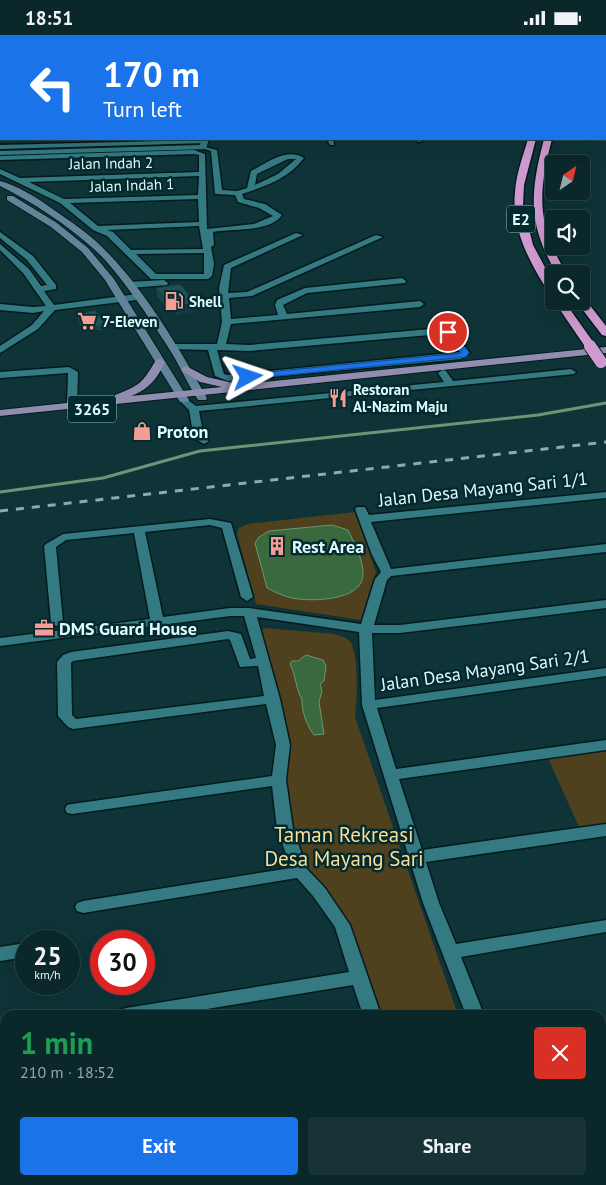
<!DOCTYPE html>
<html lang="en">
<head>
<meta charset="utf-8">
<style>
  :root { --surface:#0a272a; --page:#183336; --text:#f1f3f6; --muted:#99a5a8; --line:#2a4447; --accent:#1a73e8 }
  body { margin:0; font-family:"PT Sans",sans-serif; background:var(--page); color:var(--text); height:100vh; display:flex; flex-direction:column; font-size:19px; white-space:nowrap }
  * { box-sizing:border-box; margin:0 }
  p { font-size:16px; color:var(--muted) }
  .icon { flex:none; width:28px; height:28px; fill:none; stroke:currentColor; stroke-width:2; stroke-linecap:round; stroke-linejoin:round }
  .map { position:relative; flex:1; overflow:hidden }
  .drawer { position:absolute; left:0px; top:975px; width:606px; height:175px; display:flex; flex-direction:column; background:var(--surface); border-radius:15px 15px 0 0; box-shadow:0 5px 20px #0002,0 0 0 1px var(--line) }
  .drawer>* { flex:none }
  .guide { position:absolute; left:0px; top:0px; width:606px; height:105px; box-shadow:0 5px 20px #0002,0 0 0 1px var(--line); background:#1a73e8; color:#fff; overflow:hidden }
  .needle { width:32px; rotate:35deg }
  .tools { position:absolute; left:545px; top:120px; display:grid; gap:10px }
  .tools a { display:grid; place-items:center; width:45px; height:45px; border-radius:5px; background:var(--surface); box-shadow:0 5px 20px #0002,0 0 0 1px var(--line); font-size:25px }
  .speed { position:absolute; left:15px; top:895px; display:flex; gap:10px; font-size:25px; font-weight:700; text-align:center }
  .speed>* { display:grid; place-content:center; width:65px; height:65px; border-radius:50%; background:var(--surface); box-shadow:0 5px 20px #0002,0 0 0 1px var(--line); line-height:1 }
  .speed small { font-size:12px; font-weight:400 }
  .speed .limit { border:8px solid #d22; background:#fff; color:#111 }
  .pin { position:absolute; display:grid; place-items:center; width:42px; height:42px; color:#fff; margin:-21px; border:2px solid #fff; border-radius:50%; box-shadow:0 1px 5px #0007 }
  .me { position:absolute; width:55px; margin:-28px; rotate:85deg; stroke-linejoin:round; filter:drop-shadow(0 0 4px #0008) }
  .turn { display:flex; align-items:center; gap:18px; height:105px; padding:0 20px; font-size:22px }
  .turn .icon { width:65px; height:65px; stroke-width:2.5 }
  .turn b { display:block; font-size:35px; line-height:42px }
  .round { display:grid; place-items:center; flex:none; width:52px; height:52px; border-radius:5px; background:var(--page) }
  .head { display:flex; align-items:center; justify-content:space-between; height:85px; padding:0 20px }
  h1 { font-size:30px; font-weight:600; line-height:38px; color:#1e9e55 }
  .primary-button { display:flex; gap:10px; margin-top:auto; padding:10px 20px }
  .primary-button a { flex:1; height:58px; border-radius:5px; background:var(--accent); color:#fff; font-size:20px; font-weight:600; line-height:58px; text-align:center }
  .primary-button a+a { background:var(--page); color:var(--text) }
  .status { display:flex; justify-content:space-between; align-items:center; height:35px; padding:0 25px; background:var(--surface); direction:ltr }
  .status svg { height:14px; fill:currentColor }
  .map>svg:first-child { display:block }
</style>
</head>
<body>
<div class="status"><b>18:51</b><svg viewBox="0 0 49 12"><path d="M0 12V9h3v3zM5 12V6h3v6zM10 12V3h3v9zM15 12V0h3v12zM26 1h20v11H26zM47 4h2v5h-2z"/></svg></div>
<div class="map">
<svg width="606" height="1150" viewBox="0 0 606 1150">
  <rect width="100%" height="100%" fill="#0e3438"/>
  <!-- green -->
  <g fill="#4f401e">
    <path d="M355 477 376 537 361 585 256 569 237 499 239 493 248 489Z"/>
    <path d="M265 593 334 599C340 601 347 602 351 608 359 624 357 664 355 682L458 980H367L344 897 297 837 276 767 287 711 258 597Z"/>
    <path d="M606 715V788L579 792 548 723Z"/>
    <path d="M415 1145H516L517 1150H416Z"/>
  </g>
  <!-- water -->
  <g fill="#3a693d" stroke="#6c9577">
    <path d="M332 490 348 495C354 508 364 526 363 540 362 566 311 567 292 563 283 561 275 557 267 553L255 508 259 502 269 496Z"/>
    <path d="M306 620 323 625 326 631 324 646 320 649 322 656 319 667 324 699 314 700C307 691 301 675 302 664 296 656 296 640 290 629L292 626H298Z"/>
  </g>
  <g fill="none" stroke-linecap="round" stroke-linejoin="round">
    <!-- stream -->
    <path stroke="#6c9577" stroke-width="3" d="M0 457 103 443 200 416 538 380 606 368"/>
    <!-- river -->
    <g stroke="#3a693d" stroke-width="21">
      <path d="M95 1 100 0"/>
      <path d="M0 36 1 35"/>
    </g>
    <!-- minor casing -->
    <g stroke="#041a1c" stroke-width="3">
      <g id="minor">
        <path d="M12 0H23L24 1H13Z"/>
        <path d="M249 0H259L260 1H250Z"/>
        <path d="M325 0H336L337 1H326Z"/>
        <path d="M401 0H412L413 1H402Z"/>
        <rect x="0" y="4" width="1" height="4"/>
        <rect x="0" y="72" width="1" height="4"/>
        <rect x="0" y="90" width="1" height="4"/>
        <path d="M327 104H333L334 110H330Z"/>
        <path d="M416 104H422L423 106 418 107Z"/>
        <path d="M204 105 206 106V108L0 114V110Z"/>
        <path d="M201 111 217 115 222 155 237 156 247 153 251 136C267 128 286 112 304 123 288 144 266 151 242 159L244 164 265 169 282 180C270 198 232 193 213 197L214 210 211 212 214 229 212 241 208 244H151L107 201 93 195 60 168 0 139V134L20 143 199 137V120L194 119 0 125V121L194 115 205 119 207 194 254 189 273 181 259 173 238 167 235 160 215 159 211 116 201 113ZM288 124H296L278 139 255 150 257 139ZM199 141 198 160 64 164 29 147ZM198 164 199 187 98 191 70 168ZM199 191 203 214 131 215 113 197 107 195ZM204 218V239H156L136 219Z"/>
        <path d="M0 197 33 221 56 250V254L44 256 54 270 137 259 141 262 137 265 55 275 38 294 0 318V311L32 290 44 276 33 278 0 275V269L33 272 46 271 23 238 0 215V209L29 234 41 251 47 250 27 225 0 203Z"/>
        <path d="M296 198 303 200 231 233 228 258 247 257 376 200 383 202 252 261 229 263 231 284 278 280 275 270 277 265 305 253 402 243 406 246 405 248 307 258 283 270 287 279 420 266 424 269 420 272 231 289 226 309 249 310 442 293 453 297 470 318 461 324 228 346 215 341 208 315 170 314 168 312 173 309H217L222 287 219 253 224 230ZM441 299 447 301 460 317 228 340 224 339 217 315 249 316Z"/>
        <path d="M164 245 168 248 167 250 129 253 125 250 129 247Z"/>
        <path d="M69 332 78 337 77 371 72 374 67 371 68 338 0 343V337Z"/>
        <path d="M571 334 576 337 574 339 199 376 204 402 209 406 204 409 194 403 189 375 179 365 184 362 196 371 444 347 438 338 443 335 446 336 453 346Z"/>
        <path d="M606 457V463L371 487 391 534 606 509V517L391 541 387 545 374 590H400L606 565V573L400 598H372L375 665 606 633V641L377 673 396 734 606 705V715L399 744 422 815 606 789V801L426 827 439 868 456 909 606 885V897L461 922 484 980H466L423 868 362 670 359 597 257 582 280 664 290 710 286 745 293 794 307 834 325 853 350 890 381 980H363L353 950 170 980H117L120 975 126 973 349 937 335 892 313 861 297 843 83 878 77 876 75 872 77 868 83 866 291 833 277 794 272 751 72 779 67 778 65 774 67 770 72 769 272 741 276 710 266 669 73 694 68 692 58 681 57 627 63 620 71 617 228 596 241 599 250 624 256 623 244 581H230L0 611V603L150 584 134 498 66 505 56 512 63 587 57 591 53 590 51 587 44 511 46 509 63 499 210 484 231 488 253 562 247 566 241 562 222 493 210 490 145 497 163 582 230 573H249L361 589 375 544 381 537 372 520 355 474 357 472H365L369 480ZM228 604 230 605 240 632 258 631 264 661 76 684 72 680 71 628 73 626Z"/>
        <path d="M26 908V922L0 926V912Z"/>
        <path d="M606 996V1012H601V997Z"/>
        <path d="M606 1123V1141L601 1142V1124Z"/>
        <path d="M409 1145H429L430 1150H410Z"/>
        <path d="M529 1145H549L551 1150H531Z"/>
      </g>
    </g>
    <!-- tertiary casing -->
    <g stroke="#041a1c" stroke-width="2">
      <g id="tertiary">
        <path d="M198 0H209L210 1H199Z"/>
        <path d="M216 0H227L228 1H217Z"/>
        <path d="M201 104H209L206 114 0 120V116L200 110Z"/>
      </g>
    </g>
    <!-- secondary casing -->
    <g stroke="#041a1c" stroke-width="2">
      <g id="secondary">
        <path d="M0 146C19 151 37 163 54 175 70 186 88 198 102 212 144 253 179 313 207 363L206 365H198C187 348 179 329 168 312 150 284 119 237 95 215 66 189 34 168 0 151Z"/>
        <path d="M7 161H13L57 188 88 213 114 244 189 365 188 367H180L105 245 82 217 51 192 7 165Z"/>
      </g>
    </g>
    <!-- primary casing -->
    <g stroke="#041a1c" stroke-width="2">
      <path id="primary" d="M606 312V318L0 381V375L114 363 115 360C141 350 142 348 156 325L160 324 165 327C157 344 149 354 131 361L222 352 200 347 182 336 181 334 186 331 207 342 233 348 234 350Z"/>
    </g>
    <!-- motorway casing -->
    <g stroke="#041a1c" stroke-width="3">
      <g id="motorway">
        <path d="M534 0H541V1H535Z"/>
        <path d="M550 0H557V1H551Z"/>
        <path d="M528 104H536L524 150 523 170 533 210 554 249V261L549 258C530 228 511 194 515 157 516 139 523 121 528 104Z"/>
        <path d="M544 104H552C538 158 536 189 567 239H557C527 189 530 158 544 104Z"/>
        <path d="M581 263 585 264 606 291V301L602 300 576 266H581Z"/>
        <path d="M554 266H564L596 311 594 313H586Z"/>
      </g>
    </g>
    <!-- minor -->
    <use href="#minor" fill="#347a82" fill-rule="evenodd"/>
    <!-- tertiary -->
    <use href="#tertiary" fill="#347a82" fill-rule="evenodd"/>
    <!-- secondary -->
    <use href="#secondary" fill="#628499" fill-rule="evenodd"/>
    <!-- primary -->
    <use href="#primary" fill="#908db0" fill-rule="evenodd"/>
    <!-- motorway -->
    <use href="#motorway" fill="#ce9acf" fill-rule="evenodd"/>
    <!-- rail -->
    <path stroke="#8cabae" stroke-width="3" stroke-dasharray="8 8" stroke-linecap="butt" d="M0 476 606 407"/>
    <!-- motorway-bridge casing -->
    <g stroke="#041a1c" stroke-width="14" stroke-linecap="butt">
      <path id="motorway-bridge" d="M590 311 601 327"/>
    </g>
    <!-- motorway-bridge -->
    <use href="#motorway-bridge" stroke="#ce9acf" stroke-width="12"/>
  </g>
  <!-- wall -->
  <g fill="#18474c">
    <path d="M156 253 192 267 193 277 177 280 173 274 168 275 157 261Z"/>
    <path d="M77 280 108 292V295H91L85 296 77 283Z"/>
  </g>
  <!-- shaded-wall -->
  <g fill="#14393e">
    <path d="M188 263H192L193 277 177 280V271Z"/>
    <path d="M167 266H172L173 274 168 275Z"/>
    <path d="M91 292V295L85 296V293Z"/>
  </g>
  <!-- building -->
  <g fill="#1c5258" stroke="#14393e">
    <path d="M180 249 192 263H188L193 269 177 271 172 266H167L156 253Z"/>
    <path d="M95 275 108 292H91L85 293 77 280Z"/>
  </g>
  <!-- route -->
  <path fill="#1a73e8" stroke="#114b97" d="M445 295H451L468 316 469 318 466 322 248 344 243 342 248 339 461 318 445 299Z"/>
  <!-- icons -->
  <defs>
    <g id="fuel-bare" transform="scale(1.5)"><path d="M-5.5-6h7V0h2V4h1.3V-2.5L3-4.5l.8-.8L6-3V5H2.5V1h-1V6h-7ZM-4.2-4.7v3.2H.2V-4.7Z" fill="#f59c94" stroke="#032a2e" stroke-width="2.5" paint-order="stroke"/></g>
    <g id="supermarket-bare" transform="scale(1.5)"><path d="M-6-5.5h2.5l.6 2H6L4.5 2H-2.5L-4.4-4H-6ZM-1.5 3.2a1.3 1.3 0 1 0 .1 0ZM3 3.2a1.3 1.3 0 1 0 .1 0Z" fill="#f59c94" stroke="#032a2e" stroke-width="2.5" paint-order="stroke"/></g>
    <g id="restaurant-bare" transform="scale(1.5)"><path d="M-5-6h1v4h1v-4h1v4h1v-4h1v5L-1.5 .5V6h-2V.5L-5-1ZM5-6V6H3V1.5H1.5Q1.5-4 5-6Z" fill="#f59c94" stroke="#032a2e" stroke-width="2.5" paint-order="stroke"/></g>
    <g id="shop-bare" transform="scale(1.5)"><path d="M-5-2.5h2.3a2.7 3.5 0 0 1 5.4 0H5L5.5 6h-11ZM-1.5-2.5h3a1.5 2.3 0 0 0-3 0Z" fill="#f59c94" stroke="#032a2e" stroke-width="2.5" paint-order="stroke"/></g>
    <g id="building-bare" transform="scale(1.5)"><path d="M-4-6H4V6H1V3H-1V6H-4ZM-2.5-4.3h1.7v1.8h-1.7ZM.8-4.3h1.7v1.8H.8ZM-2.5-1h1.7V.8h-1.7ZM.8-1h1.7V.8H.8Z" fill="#f59c94" stroke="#032a2e" stroke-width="2.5" paint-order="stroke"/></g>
    <g id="office-bare" transform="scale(1.5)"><path d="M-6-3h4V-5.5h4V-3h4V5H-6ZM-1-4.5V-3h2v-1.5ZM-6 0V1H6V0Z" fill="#f59c94" stroke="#032a2e" stroke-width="2.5" paint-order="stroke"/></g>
  </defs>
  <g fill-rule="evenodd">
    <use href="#fuel-bare" x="174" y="266"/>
    <use href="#supermarket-bare" x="87" y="286"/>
    <use href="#restaurant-bare" x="338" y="363"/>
    <use href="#shop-bare" x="142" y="396"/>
    <use href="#building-bare" x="277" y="511"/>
    <use href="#office-bare" x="44" y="593"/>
  </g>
  <g text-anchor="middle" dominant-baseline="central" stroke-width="5" stroke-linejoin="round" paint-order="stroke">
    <!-- far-street labels -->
    <g font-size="15" fill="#e0fbfe" stroke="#032a2e">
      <text transform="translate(111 128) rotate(-1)">Jalan Indah 2</text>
      <text transform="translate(132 150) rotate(-2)">Jalan Indah 1</text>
    </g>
    <!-- far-poi labels -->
    <g font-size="15" font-weight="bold" fill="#e0fbfe" stroke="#032a2e" text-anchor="start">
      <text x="189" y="266">Shell</text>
      <text x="102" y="286">7-Eleven</text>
      <text x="353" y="354">Restoran<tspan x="353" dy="17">Al-Nazim Maju</tspan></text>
    </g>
    <!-- shield labels -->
    <g fill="#032a2e" stroke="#9ebcc0" stroke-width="1">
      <rect x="507" y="170.5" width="28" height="27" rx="4"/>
      <rect x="68" y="360.5" width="48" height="27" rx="4"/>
    </g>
    <g font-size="16" font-weight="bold" fill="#e0fbfe">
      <text x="521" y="184">E2</text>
      <text x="92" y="374">3265</text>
    </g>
    <!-- poi labels -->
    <g font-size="18" font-weight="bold" fill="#e0fbfe" stroke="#032a2e" text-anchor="start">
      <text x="157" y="396">Proton</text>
      <text x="292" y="511">Rest Area</text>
      <text x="59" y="593">DMS Guard House</text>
    </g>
    <!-- street labels -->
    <g font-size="18" fill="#e0fbfe" stroke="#032a2e">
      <text transform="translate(483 454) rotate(-6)">Jalan Desa Mayang Sari 1/1</text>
      <text transform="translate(485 635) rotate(-8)">Jalan Desa Mayang Sari 2/1</text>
    </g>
    <!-- near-park labels -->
    <g font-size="21" fill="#fcdc98" stroke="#032a2e">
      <text x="344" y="799">Taman Rekreasi<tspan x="344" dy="24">Desa Mayang Sari</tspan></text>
    </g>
  </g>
</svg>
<div class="tools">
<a><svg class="needle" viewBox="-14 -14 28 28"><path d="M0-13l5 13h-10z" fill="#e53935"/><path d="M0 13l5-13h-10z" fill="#99a5a8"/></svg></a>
<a><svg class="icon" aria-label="sound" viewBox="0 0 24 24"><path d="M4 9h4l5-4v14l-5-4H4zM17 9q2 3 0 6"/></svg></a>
<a><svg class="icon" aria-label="search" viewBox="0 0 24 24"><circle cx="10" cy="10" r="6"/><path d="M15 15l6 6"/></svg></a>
</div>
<div class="speed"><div>25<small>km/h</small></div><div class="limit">30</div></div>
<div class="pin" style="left:448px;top:297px;background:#d93025"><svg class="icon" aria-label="arrive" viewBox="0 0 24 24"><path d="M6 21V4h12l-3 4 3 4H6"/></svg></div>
<svg class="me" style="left:248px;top:342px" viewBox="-20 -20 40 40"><path d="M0-17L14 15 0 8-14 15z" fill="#1a73e8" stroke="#fff" stroke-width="4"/></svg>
<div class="guide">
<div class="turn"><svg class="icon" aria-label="left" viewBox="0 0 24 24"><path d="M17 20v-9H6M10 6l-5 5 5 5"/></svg><div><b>170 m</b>Turn left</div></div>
</div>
<section class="drawer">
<div class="head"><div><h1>1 min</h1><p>210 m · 18:52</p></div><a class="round" style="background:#d93025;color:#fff"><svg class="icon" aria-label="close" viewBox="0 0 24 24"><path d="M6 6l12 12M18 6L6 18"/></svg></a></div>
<div class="primary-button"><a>Exit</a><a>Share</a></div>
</section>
</div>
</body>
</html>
